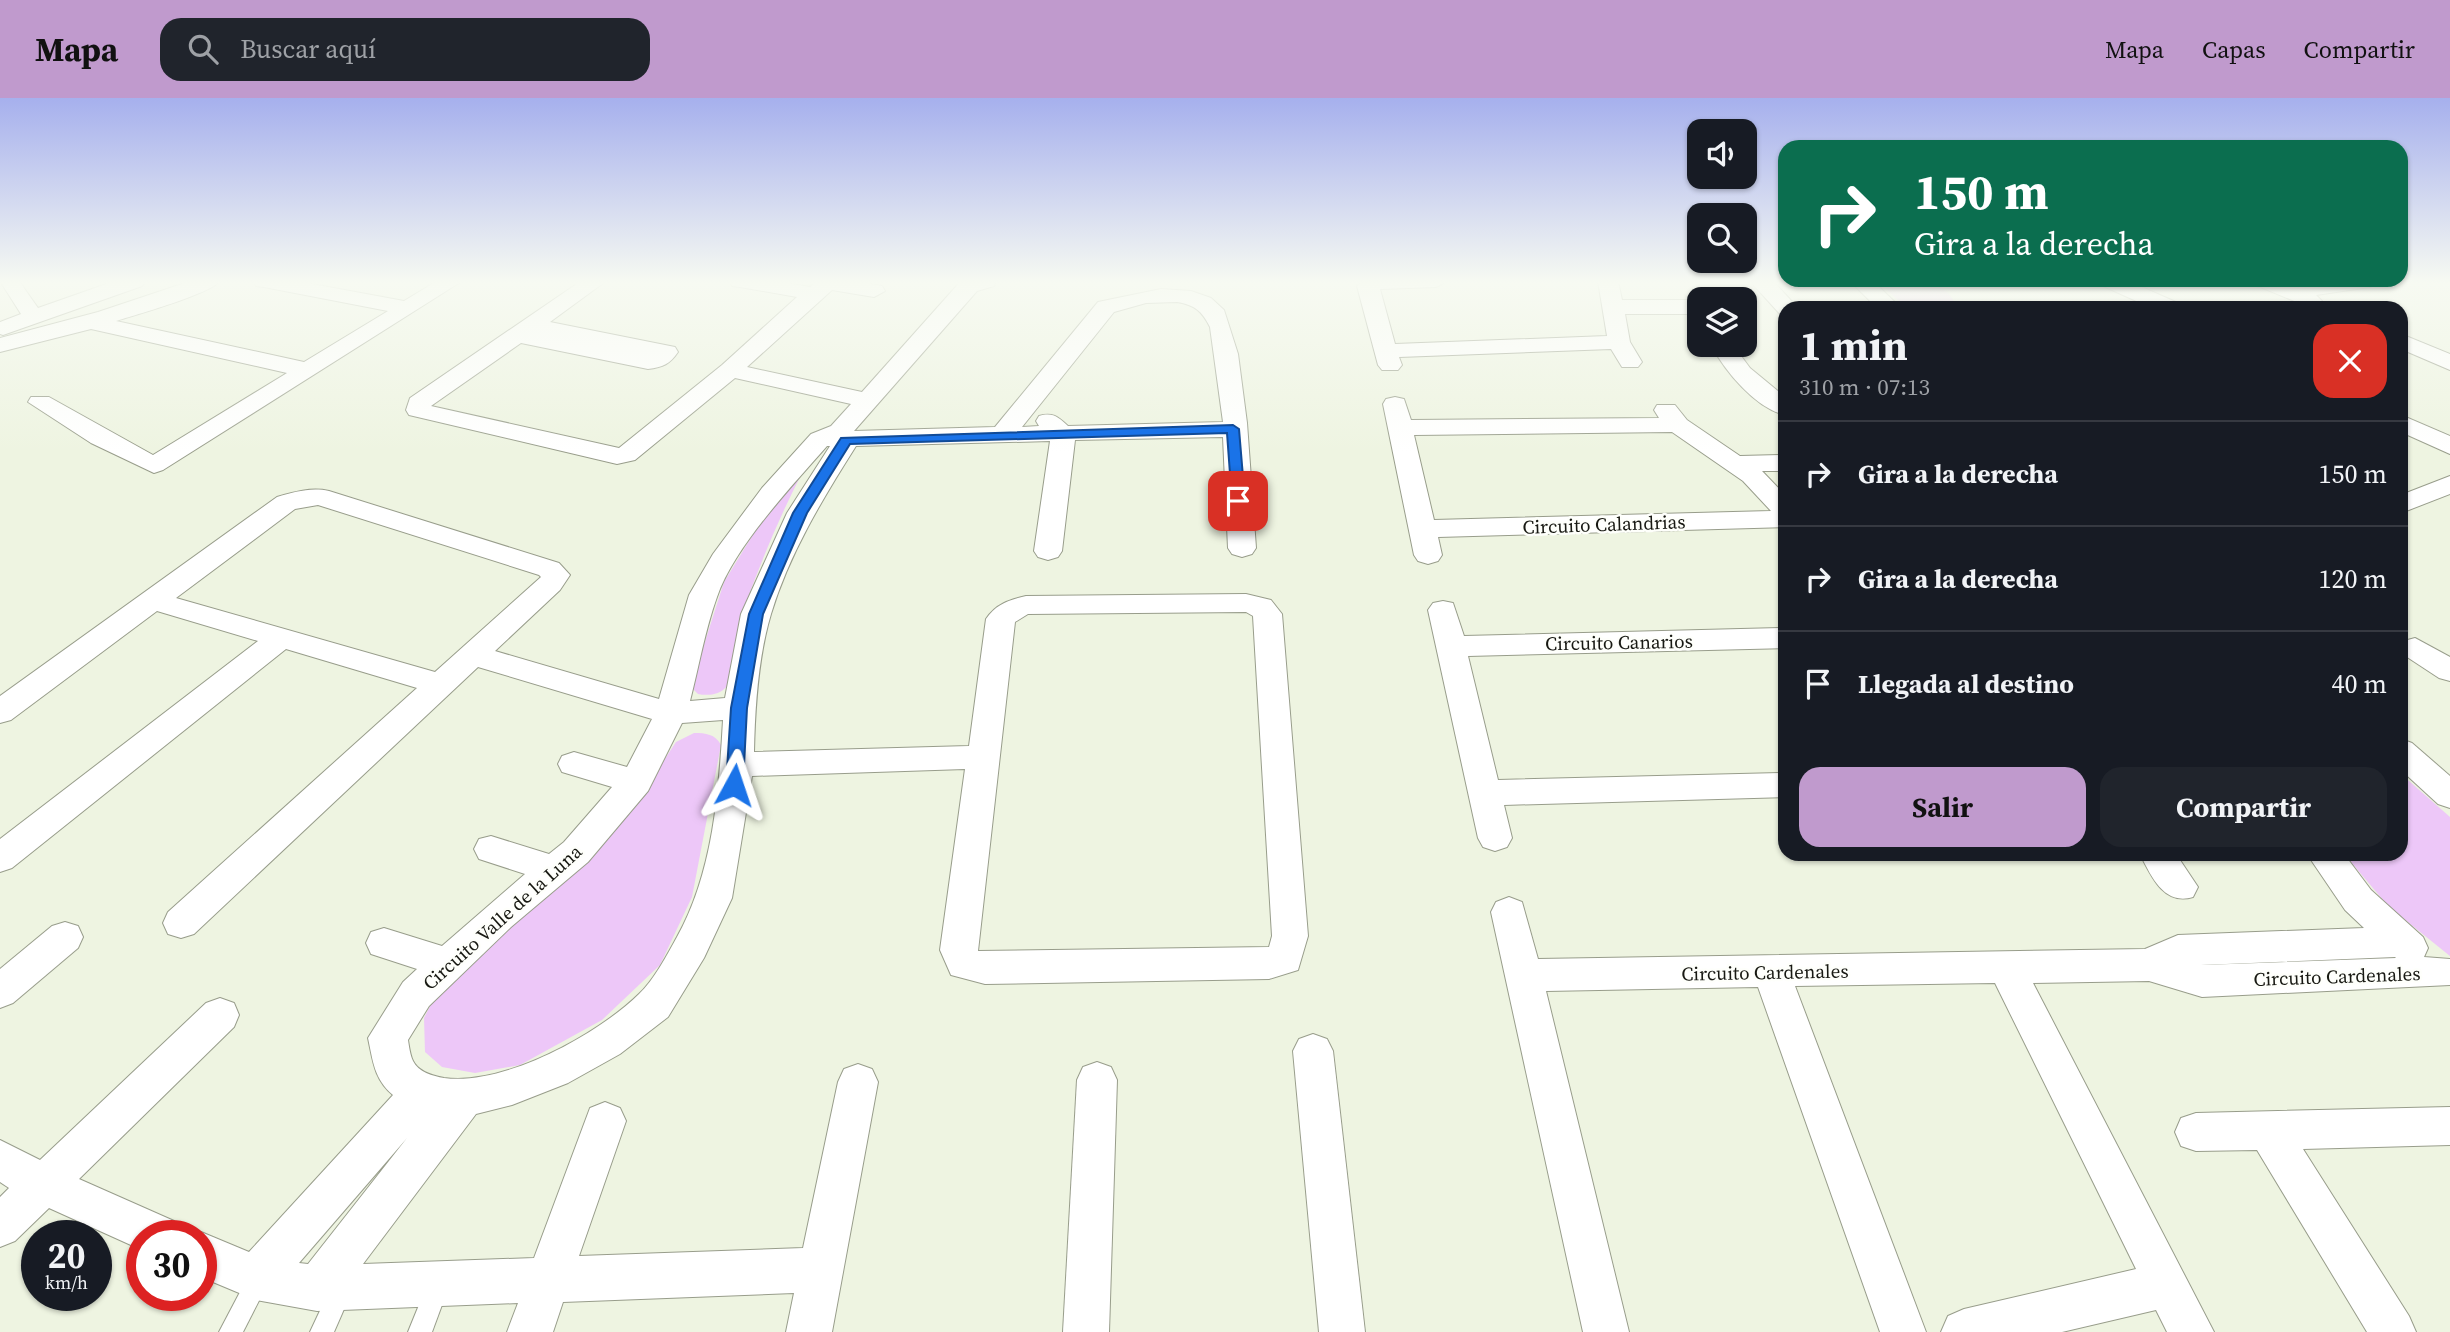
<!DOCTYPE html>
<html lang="es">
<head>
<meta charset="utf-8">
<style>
  :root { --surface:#171b24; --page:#20242c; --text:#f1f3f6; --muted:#9ea1a6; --line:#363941; --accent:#c09acd }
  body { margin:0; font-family:"Source Serif 4",serif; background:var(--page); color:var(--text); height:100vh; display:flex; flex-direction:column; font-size:26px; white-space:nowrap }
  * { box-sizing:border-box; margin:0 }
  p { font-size:23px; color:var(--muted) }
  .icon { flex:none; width:38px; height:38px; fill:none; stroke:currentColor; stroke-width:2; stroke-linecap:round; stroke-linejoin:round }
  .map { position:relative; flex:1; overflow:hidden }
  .sheet { position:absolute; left:1778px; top:203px; width:630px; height:560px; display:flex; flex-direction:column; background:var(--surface); border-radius:21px; box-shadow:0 2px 5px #0004 }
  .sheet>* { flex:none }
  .top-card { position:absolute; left:1778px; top:42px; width:630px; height:147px; border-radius:21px; box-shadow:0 2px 5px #0004; background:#0b6e4f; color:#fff; overflow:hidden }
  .tools { position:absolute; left:1687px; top:21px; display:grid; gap:14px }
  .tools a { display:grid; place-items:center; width:70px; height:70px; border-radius:14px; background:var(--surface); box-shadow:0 2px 5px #0004; font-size:35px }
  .speed { position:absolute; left:21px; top:1122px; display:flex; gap:14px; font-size:35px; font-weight:700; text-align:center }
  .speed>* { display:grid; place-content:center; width:91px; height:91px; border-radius:50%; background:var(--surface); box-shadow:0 2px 5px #0004; line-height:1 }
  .speed small { font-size:18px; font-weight:400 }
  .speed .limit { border:10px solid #d22; background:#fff; color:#111 }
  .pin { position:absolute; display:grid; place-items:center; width:60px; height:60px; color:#fff; margin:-30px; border-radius:14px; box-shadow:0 4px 10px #0006 }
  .me { position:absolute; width:77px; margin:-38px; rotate:5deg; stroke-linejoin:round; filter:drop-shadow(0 0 5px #0008) }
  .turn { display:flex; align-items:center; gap:24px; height:147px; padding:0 21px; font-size:32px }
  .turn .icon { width:91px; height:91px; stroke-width:2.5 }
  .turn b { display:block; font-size:49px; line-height:60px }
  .round { display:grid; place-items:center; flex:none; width:74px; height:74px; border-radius:21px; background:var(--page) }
  .overview { display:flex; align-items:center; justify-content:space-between; height:119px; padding:0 21px }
  h1 { font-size:42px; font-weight:700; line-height:52px }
  .primary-button { display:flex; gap:14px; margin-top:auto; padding:14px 21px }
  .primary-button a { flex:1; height:80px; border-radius:21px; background:var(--accent); color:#111; font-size:28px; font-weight:700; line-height:80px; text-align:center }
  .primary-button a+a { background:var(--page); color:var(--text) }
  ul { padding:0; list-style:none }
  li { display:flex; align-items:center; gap:21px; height:105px; padding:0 21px; border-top:2px solid var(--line) }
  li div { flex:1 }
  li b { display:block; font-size:26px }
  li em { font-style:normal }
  header { display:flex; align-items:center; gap:42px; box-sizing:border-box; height:98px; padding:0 35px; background:var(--accent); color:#111 }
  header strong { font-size:33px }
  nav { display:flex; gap:38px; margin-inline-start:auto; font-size:24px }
  .search { width:490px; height:63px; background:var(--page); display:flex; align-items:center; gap:18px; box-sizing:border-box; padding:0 24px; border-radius:21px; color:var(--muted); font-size:26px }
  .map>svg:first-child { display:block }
</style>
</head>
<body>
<header>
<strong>Mapa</strong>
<div class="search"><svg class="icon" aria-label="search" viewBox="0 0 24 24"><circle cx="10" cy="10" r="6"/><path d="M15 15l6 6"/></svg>Buscar aquí</div>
<nav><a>Mapa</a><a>Capas</a><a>Compartir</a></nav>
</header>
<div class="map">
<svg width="2450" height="1234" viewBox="0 0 2450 1234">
  <rect width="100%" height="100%" fill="#eef4e1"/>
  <!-- green -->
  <g fill="#edc7f8">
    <path d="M1880 183H1934L1950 197 1958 210C1918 210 1906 217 1880 183Z"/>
    <path d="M801 377C780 418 762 461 746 505 738 529 744 567 727 588 720 597 708 598 698 596L693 591 695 575 724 484 760 425Z"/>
    <path d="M694 635C706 635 715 636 721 647L692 799 660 867 602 922 520 967 475 975 442 969 425 954 424 920 437 894 645 691 676 644Z"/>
    <path d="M2401 676 2450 719V858L2389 809 2344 756H2401Z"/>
  </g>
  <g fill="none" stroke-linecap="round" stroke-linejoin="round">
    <!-- service casing -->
    <g stroke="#989d8b" stroke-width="2">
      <g id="service">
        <path d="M258 1172 266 1175 269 1183 243 1234H219L250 1175Z"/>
        <path d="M438 1177 446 1180 449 1188 432 1234H408L430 1180Z"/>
        <path d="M340 1184 348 1187 351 1195 334 1234H310L332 1187Z"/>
      </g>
    </g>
    <!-- minor casing -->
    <g stroke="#989d8b" stroke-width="2">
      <g id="minor">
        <path d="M0 183H19L38 210 115 183H145L142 188 3 237 0 236V224L21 216Z"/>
        <path d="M191 183H220C210 196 135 217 116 223L304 264 388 213 264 189 256 188 254 183H296L404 203 437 183H462L163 372 154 375 91 345 28 304 31 299H49L153 357 287 275 91 231 0 254V240L98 214Z"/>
        <path d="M581 183H606L550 224 675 249 678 254C670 266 663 269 648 271L521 245 431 308 619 350 722 267 797 199 740 189 732 188 730 183H775L810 189 816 183H853L882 188 885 193 874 199 832 192 747 269 862 294 961 183H996L994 188 977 193 854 333 995 329 1098 204 1161 191 1191 193 1211 200 1224 212 1238 256 1247 325 1256 450 1252 456 1242 459 1232 456 1228 450 1223 339 1075 342 1062 453 1058 459 1048 462 1038 459 1034 453 1050 343 856 348C823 400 789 456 771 516 758 559 755 609 754 654L969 648 986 521C996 506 1009 502 1026 498L1246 496 1271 502 1282 516 1308 838 1298 872 1269 881 985 886 951 877 940 852 965 671 752 678 732 800 704 860 668 919 620 956 568 985 512 1007 476 1016 363 1166 534 1160 590 1010 605 1004 620 1010 626 1023 579 1158 803 1150 838 984 844 971 858 966 872 971 878 984 832 1234H786L794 1195 563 1204 553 1234H507L518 1205 317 1213 256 1202 201 1179V1138H193L201 1134 249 1154 393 997C374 981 373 963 368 940L403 884 417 871 371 856 366 845 371 834 384 830 442 848 525 776 479 761 474 751 479 741 491 738 549 756 564 744 612 689 562 674 558 666 562 658 574 654 627 669 652 621 478 569 194 836 181 840 168 836 163 825 168 814 417 590 286 551 12 770 0 774V741L258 543 157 513 11 622 0 625V598L277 399C294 394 311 389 329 393L559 465 570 477 560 492 495 553 659 601 689 497 713 456 762 390 811 336 831 328 851 306 735 280 635 362 617 366 409 317 406 312 410 300ZM1177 204C1195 207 1202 213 1210 229L1223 324 1068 328C1058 319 1053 314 1039 318L1036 323 1039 328 1022 329 1114 214 1146 205ZM827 348H830L787 415 741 516 725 600 690 603C699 568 705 532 717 499 734 449 792 388 827 348ZM318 407 539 477 541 479 435 574 176 500 295 411ZM1246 514 1253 518 1272 838 1269 849 978 853 1015 524 1028 516ZM723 622C719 694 713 775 677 839 667 857 654 882 639 896 597 937 504 988 444 980 433 978 418 974 413 963 410 957 409 948 408 942L429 908 511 829 588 764 648 693 682 625ZM407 1040 308 1166 299 1165Z"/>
        <path d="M1363 183H1447L1436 189 1380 191 1395 246 1607 238 1598 183H1618L1622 202H1699V216H1625L1630 244 1642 264 1638 269H1622L1611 251 1399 259 1402 267 1398 272H1382L1378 267 1357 188Z"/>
        <path d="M1750 183H1773L1798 210H1785V216L1779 215Z"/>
        <path d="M1850 183H1873L1901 210H1877Z"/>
        <path d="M2100 183H2128L2178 205 2181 210H2152L2103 188Z"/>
        <path d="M2255 183H2283L2294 187 2327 183H2381L2370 189 2316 197 2322 203 2311 210 2258 188Z"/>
        <path d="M2401 236 2450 256V272L2401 251Z"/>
        <path d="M1711 247H1733L1750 270 1785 299V317C1755 310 1725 273 1711 247Z"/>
        <path d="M1395 299 1404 301 1411 322 1659 320 1654 312 1657 307H1675L1687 322 1740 358 1785 357V373H1762L1785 397V429L1438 439 1442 457 1438 463 1428 466 1418 463 1414 457 1383 306 1386 301ZM1672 334 1743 383 1771 413 1434 422 1414 337Z"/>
        <path d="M2401 317 2450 338V356L2401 334Z"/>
        <path d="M2450 378V396L2401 415V397Z"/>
        <path d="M1443 503 1453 505 1464 538 1785 530V550L1468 558 1498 682 1785 675V699L1504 707 1512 740 1507 749 1495 753 1483 749 1478 740 1428 512 1433 505Z"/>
        <path d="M2415 540 2450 559V583L2439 580 2404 557 2401 552 2404 543Z"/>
        <path d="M2401 641 2412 645 2450 678V710L2438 706 2401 672Z"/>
        <path d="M2140 756H2176L2198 789 2193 799C2164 808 2151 778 2140 756Z"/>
        <path d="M2307 756H2344L2371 792 2423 839 2428 850 2424 859 2450 861V887L2202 899 2149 883 2033 885 2214 1234H2167L2156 1212 2062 1234H1941L1948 1218 1964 1211 2136 1171 1995 885 1795 888 1926 1234H1880L1758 889 1546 893 1629 1234H1583L1491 814 1496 804 1509 799 1522 804 1538 861 2145 851 2178 837 2364 830 2345 812ZM2396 860 2202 867H2201L2395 859Z"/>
        <path d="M65 824 78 828 83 839 78 850 13 905 0 910V871L52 828Z"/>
        <path d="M220 900 234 905 239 917 234 929 79 1081 174 1123 181 1138H142V1152L49 1110 15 1143 0 1149V1099L9 1090 0 1084V1042L40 1062 206 905Z"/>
        <path d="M1313 936 1327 941 1333 953 1365 1234H1319L1293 953 1299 941Z"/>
        <path d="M1097 964 1111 969 1117 982 1109 1234H1063L1077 982 1083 969Z"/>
        <path d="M2450 1009V1047L2303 1051 2409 1218 2416 1234H2367L2257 1052 2196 1053 2181 1048 2175 1034 2181 1020 2196 1015Z"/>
      </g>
    </g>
    <!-- service -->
    <use href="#service" fill="#fff" fill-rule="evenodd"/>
    <!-- minor -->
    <use href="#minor" fill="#fff" fill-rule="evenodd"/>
  </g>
  <!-- sky -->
  <linearGradient id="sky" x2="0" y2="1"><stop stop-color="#a6b0ed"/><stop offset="0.52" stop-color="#f7faf2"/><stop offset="1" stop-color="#f7faf2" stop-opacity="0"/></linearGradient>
  <rect width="2450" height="355" fill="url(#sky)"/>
  <!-- route -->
  <path fill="#1a73e8" stroke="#114b97" stroke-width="2" d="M1233 327 1239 331 1245 403 1238 407 1232 403 1227 335 850 346 807 415 763 516 747 610 743 687 734 694 728 692 726 687 731 610 749 516 793 415 841 340Z"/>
  <g text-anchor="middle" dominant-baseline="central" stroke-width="5" stroke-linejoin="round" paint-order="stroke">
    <!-- street labels -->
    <g font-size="19" fill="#181913" stroke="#fefffb">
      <text transform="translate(1604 426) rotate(-2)">Circuito Calandrias</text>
      <text transform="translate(1619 544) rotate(-1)">Circuito Canarios</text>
      <text transform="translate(502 819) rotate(-42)">Circuito Valle de la Luna</text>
      <text transform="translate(1765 874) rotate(-1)">Circuito Cardenales</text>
      <text transform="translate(2337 878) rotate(-2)">Circuito Cardenales</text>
    </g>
  </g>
</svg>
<div class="tools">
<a><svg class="icon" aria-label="sound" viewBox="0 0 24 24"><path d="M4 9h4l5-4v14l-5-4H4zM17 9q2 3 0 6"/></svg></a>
<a><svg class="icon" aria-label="search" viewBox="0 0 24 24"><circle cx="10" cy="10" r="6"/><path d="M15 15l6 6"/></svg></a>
<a><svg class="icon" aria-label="layers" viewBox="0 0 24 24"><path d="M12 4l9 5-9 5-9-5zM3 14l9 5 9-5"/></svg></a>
</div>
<div class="speed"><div>20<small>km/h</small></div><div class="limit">30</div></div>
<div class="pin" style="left:1238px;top:403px;background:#d93025"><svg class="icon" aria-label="arrive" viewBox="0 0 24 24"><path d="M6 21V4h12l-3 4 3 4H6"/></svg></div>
<svg class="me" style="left:734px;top:687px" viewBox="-20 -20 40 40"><path d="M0-17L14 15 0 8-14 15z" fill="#1a73e8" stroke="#fff" stroke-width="4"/></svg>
<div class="top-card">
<div class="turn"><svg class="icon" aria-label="right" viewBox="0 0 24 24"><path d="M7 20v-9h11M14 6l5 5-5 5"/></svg><div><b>150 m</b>Gira a la derecha</div></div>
</div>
<section class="sheet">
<div class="overview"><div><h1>1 min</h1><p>310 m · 07:13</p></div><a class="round" style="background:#d93025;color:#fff"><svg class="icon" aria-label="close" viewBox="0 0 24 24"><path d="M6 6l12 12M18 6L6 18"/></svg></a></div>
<ul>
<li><svg class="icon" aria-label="right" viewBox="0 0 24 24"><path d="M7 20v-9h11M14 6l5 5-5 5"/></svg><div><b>Gira a la derecha</b></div><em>150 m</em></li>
<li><svg class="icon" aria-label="right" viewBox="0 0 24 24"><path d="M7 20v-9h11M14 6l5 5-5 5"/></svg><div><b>Gira a la derecha</b></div><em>120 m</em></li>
<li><svg class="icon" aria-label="arrive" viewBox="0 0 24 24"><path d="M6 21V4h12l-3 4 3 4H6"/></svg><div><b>Llegada al destino</b></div><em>40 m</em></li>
</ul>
<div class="primary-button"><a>Salir</a><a>Compartir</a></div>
</section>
</div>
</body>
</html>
